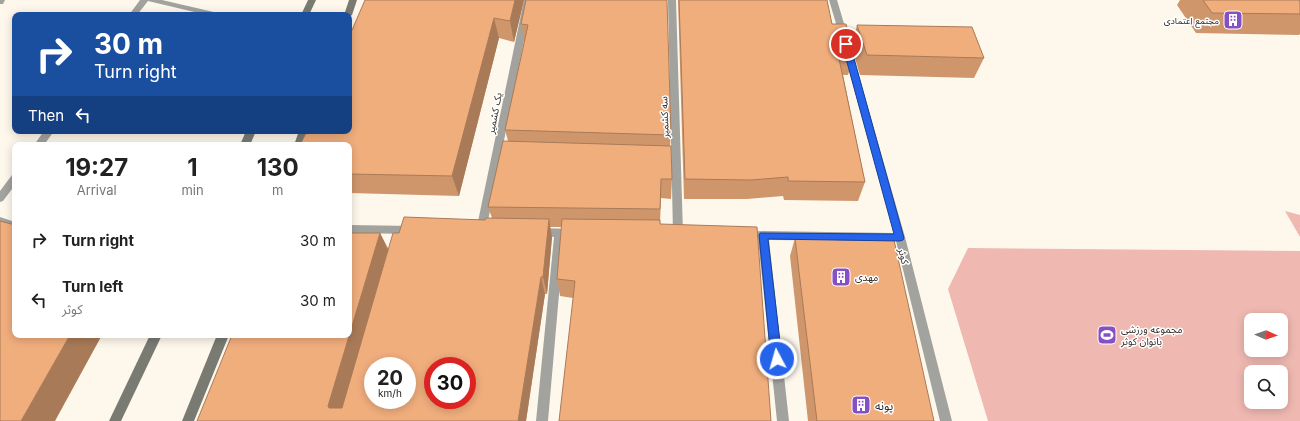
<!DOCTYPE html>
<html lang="en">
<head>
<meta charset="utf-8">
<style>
  :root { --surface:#fff; --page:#f6f6f6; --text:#222; --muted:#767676 }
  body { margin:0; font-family:Inter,"Noto Sans Arabic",sans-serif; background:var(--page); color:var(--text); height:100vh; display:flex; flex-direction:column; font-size:15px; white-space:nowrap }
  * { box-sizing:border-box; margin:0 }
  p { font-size:13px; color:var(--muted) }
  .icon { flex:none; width:22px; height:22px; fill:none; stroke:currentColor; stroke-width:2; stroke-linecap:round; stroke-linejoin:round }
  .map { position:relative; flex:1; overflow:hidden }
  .details { position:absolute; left:12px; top:142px; width:340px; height:196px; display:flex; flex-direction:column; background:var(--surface); border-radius:8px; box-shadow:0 2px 10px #0003 }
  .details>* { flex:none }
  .top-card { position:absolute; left:12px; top:12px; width:340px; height:122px; border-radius:8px; box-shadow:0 2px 10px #0003; background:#1a4fa0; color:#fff; overflow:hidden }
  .needle { width:26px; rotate:92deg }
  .buttons { position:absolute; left:1244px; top:313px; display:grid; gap:8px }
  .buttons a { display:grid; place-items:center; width:44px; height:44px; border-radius:8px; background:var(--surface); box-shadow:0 2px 10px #0003; font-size:20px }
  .speed { position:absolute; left:364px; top:357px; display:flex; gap:8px; font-size:20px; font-weight:700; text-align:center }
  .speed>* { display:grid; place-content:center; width:52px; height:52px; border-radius:50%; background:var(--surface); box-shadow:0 2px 10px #0003; line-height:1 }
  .speed small { font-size:10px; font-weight:400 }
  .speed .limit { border:6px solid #d22; background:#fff; color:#111 }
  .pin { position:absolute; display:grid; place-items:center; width:34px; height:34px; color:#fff; margin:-17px; border:2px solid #fff; border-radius:50%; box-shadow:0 1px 4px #0007 }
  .me { position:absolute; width:44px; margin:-22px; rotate:354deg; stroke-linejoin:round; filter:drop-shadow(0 0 3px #0008) }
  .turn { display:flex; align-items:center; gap:14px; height:84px; padding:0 16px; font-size:18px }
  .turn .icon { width:52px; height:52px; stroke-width:2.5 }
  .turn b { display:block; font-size:28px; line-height:34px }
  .then { display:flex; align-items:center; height:38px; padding:0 16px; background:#0003; gap:8px; font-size:15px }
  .eta { display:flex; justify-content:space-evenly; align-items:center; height:68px; text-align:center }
  .eta b { font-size:24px; font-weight:700; line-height:28px }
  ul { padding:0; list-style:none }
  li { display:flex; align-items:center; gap:12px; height:60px; padding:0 16px }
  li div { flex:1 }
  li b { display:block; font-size:15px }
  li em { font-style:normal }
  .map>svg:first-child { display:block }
</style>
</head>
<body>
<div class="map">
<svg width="1300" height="421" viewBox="0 0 1300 421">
  <rect width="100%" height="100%" fill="#fef8ec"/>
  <!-- green -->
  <g fill="#efb9b1" fill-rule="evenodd">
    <path d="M1285 211 1300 215V237Z"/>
    <path d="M968 248 1300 251V421H988L948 289ZM1251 320H1281V350H1251ZM1251 372H1281V402H1251Z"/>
  </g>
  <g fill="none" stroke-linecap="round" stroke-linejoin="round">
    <!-- minor -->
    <g fill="#a2a39e" fill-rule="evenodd">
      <path d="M0 0H5L3 4H0Z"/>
      <path d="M140 0H162L218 13 222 15H207L148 1 137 15H129Z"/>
      <path d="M524 0H532L486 231 485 234 481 235 477 234 476 231Z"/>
      <path d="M668 0H676L683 234 682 237 678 238 674 237 673 234Z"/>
      <path d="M829 0H837L848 37 847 39H841L840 37Z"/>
      <path d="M848 49 852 52 905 237 952 421H940L896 241 769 240 789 421H777L758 239 742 238 741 235 742 232 763 231 894 233 844 52Z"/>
      <path d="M44 131H54L44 145H34Z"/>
      <path d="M15 174V185L3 201 0 202V191L12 175Z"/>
      <path d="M0 217 15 222V230L0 225Z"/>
      <path d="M349 225 414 226 418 227 419 230 418 233 414 234 349 233Z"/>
      <path d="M538 228 574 229 578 230 579 233 578 236 564 237 548 421H536L554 237 534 235 533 232 534 229Z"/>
    </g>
    <!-- secondary -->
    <g fill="#797b73" fill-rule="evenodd">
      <path d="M308 0H316L309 15H301Z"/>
      <path d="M349 0H357L352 15 349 17V15H344Z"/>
      <path d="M246 131H256L250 145H240Z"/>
      <path d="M299 131H309L304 145H294Z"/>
      <path d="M150 335H162L121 421H109Z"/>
      <path d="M217 335H229L194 421H182Z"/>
    </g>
  </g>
  <!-- wall -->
  <g fill="#cf966c">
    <path d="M365 0H524L514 42 499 38 459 196 349 193V145Z"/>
    <path d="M526 0 671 135 670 146 672 179 671 199 661 198 660 224 573 298 560 296 557 279 562 227H550L552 237 547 294H545L526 421H197L380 233 389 250 399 233 485 220 492 218 488 207 508 141 505 130 524 41 521 24Z"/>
    <path d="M678 0H827L832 24 852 45 857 25 984 58 974 78 860 75 854 55 848 75H843L865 182 858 201 784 200 783 196 747 199H684Z"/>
    <path d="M1180 0H1298L1300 1V34L1299 35 1196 33 1177 5Z"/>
    <path d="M795 238 934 421H808L790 256Z"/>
  </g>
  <!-- shaded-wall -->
  <g fill="#a97a58">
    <path d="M515 0H524L514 42 510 21Z"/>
    <path d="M494 18 499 38 459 196 452 176Z"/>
    <path d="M549 219 552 237 547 294 543 277Z"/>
    <path d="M380 233 389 252 342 421 328 406Z"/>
    <path d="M541 277 545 294 526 421H518Z"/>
    <path d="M70 335H102L55 421H21Z"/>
  </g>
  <!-- building -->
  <g fill="#f1ae7d" stroke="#a97a58" fill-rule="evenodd">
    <path d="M365 0H515L510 21 494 18 452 176 349 174V145H300L307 131H349V37Z"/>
    <path d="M526 0H667L671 135 505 130 528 25 521 24Z"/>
    <path d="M679 0H827L832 24H846L854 55 838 54 865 182 788 181V177L751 180 685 179Z"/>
    <path d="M1203 0H1298L1300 1V14L1212 13Z"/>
    <path d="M857 25 972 27 984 58 867 55Z"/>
    <path d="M503 141 671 146 672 179H661L660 209 488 207Z"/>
    <path d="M404 217 485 220 486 218 549 219 543 277H541L518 421H197L232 335H349V233H380L328 406 329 408H342L393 233H399ZM373 366H407V400H373ZM433 366H467V400H433Z"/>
    <path d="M562 219 660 220V224L757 227 771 421H559L575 281 557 279Z"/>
    <path d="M0 221 15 225V335H70L21 421H0Z"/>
    <path d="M795 238 894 240 934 421H817Z"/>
  </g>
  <!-- route -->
  <path fill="#2563eb" stroke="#184099" d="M846 42 850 44 904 238 903 240 900 241 768 239 782 359 780 363 777 364 773 363 771 359 759 235 760 233 894 234 842 44Z"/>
  <!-- icons -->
  <defs>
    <g id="building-square" transform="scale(1)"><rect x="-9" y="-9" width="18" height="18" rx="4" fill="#854fc6" stroke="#fff"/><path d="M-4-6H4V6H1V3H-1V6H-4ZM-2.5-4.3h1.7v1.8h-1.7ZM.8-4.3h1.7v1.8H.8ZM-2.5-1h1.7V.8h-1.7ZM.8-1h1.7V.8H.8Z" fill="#fff"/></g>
    <g id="stadium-square" transform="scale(1)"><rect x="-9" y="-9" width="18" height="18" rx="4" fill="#854fc6" stroke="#fff"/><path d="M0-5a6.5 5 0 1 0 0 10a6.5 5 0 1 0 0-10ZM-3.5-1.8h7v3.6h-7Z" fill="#fff"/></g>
  </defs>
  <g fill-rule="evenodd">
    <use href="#building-square" x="1233" y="20"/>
    <use href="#building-square" x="841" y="277"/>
    <use href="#stadium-square" x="1107" y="335"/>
    <use href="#building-square" x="861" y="405"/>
  </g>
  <g text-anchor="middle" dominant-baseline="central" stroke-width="3" stroke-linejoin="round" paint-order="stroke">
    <!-- far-poi labels -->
    <g font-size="9" fill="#2c2a26" stroke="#fff" text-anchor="end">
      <text x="1219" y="20">مجتمع اعتمادی</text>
    </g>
    <!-- street labels -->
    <g font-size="10" fill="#2c2a26" stroke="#fff">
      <text transform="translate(494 113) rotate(-79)">یک کشمیر</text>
      <text transform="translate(664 117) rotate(-92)">سه کشمیر</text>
      <text transform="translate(904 256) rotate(76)">کوثر</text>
    </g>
    <!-- poi labels -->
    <g font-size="10" fill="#2c2a26" stroke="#fff" text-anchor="start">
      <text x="855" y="277">مهدی</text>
      <text x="1121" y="329">مجموعه ورزشی<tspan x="1121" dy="12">بانوان کوثر</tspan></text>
    </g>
    <!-- near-poi labels -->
    <g font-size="12" fill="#2c2a26" stroke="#fff" text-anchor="start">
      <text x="875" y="405">پونه</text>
    </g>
  </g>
</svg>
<div class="buttons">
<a><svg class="needle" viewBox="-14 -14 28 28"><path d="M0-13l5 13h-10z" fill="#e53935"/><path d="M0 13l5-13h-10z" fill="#767676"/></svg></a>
<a><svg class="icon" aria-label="search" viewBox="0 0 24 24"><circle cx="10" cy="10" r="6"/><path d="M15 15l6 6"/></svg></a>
</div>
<div class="speed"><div>20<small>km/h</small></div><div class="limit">30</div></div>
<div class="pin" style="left:846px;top:44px;background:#d93025"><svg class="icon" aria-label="arrive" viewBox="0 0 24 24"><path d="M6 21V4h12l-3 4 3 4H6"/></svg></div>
<svg class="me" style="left:777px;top:359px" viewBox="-20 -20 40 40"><circle r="17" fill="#2563eb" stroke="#fff" stroke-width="3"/><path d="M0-11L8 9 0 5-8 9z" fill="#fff"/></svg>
<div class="top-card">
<div class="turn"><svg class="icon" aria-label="right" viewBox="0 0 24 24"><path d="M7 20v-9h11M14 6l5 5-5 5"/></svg><div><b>30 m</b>Turn right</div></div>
<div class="then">Then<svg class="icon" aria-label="left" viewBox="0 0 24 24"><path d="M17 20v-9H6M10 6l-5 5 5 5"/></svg></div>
</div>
<section class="details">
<div class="eta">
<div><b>19:27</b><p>Arrival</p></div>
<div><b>1</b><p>min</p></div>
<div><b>130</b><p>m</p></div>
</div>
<ul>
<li><svg class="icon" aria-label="right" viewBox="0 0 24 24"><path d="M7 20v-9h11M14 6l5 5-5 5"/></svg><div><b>Turn right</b></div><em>30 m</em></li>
<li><svg class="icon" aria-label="left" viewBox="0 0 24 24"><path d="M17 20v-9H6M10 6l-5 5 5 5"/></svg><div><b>Turn left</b><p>کوثر</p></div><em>30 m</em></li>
</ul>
</section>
</div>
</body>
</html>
